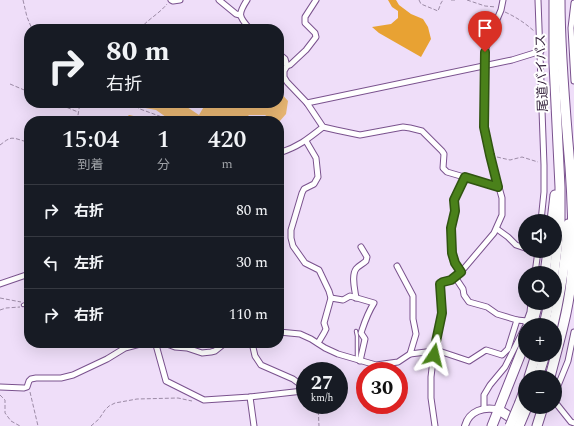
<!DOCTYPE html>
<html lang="ja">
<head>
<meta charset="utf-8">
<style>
  :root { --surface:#171b24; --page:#242831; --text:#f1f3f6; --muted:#9ea1a6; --line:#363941 }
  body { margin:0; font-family:Spectral,"Noto Sans JP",serif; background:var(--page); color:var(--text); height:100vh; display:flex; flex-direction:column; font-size:15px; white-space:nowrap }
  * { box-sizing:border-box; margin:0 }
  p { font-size:13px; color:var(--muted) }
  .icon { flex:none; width:22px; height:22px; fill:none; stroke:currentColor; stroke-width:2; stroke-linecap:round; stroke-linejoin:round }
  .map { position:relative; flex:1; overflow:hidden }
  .sheet { position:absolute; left:24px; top:116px; width:260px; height:232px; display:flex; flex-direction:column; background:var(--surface); border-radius:16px; box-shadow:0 4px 16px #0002 }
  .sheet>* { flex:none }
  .hud { position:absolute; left:24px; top:24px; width:260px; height:84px; border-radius:16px; box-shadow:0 4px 16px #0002; background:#171b24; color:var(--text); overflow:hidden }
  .fabs { position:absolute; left:518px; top:214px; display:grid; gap:8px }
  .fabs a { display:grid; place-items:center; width:44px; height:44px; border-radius:50%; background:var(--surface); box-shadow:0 4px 16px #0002; font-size:20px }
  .speed { position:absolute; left:296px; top:362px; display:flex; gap:8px; font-size:20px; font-weight:700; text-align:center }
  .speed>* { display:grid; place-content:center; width:52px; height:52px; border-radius:50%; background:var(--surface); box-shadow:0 4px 16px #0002; line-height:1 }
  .speed small { font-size:10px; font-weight:400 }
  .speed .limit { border:6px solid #d22; background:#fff; color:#111 }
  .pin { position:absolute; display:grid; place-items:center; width:34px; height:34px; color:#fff; margin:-41px -17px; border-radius:50% 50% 50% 0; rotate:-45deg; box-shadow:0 0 4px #0007 }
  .pin .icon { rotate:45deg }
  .me { position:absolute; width:44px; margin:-22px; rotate:10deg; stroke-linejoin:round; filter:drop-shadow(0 0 3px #0008) }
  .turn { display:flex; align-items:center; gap:14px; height:84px; padding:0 16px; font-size:18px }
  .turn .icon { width:52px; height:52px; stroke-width:2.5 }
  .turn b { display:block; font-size:28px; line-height:34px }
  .eta { display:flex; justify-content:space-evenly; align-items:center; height:68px; text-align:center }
  .eta b { font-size:24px; font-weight:600; line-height:28px }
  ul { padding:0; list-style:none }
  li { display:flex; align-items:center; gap:12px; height:52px; padding:0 16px; border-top:1px solid var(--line) }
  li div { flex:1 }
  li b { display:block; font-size:15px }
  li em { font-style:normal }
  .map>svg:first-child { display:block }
</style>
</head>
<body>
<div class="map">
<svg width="574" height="426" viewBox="0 0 574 426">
  <rect width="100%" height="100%" fill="#efdef9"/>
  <!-- green -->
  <path fill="#e9b773" d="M279 91 288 101 286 114 279 122V121H271L272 120 265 115H249L243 121H175L166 117 156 110 140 107 133 103H187V107L199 115 206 103H279Z"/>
  <!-- forest -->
  <g fill="#e8a233">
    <path d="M388 0H396L399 5 411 14 423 19 428 27 431 39 421 57 379 33 372 27 391 24 398 18V11L392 7Z"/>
    <path d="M128 115 162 121H163H134Z"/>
  </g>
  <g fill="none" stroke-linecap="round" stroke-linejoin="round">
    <!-- service casing -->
    <g stroke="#7a528e" stroke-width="4.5">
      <g id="service">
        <path d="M23 305 28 303 29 313"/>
        <path d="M356 331 357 336V360"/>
      </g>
    </g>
    <!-- minor casing -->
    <g stroke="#7a528e" stroke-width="7">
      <g id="minor">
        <path d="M171 0 173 1 180 0"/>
        <path d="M219 0 236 14 240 15"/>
        <path d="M247 0C238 14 238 16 250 29"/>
        <path d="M538 0 544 165V192L541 221"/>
        <path d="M574 3 571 28 574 81"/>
        <path d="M279 54 285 59 287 66 284 71V77L287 82 307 103 323 127 336 130 360 135 403 127 410 128 422 131 442 151 444 154 443 168 447 172 498 187"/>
        <path d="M287 66 290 65 306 50 316 37 315 33 305 23V17L316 0"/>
        <path d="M307 103 512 60 541 51"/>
        <path d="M306 141 316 158 318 177 314 184 304 189 302 193 291 230V238L293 246 305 263 319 270 329 291 331 298 324 323 326 329 324 333 318 343"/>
        <path d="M279 153C298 147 308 139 323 127"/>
        <path d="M497 229 508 237 516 245 525 248"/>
        <path d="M397 266 413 296V319L416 334 410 354"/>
        <path d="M461 272 455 263 452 253 451 228 455 211 454 200 465 177"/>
        <path d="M535 273 538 251"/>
        <path d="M455 277 463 289 464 295 469 302 487 307 497 314 517 320"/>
        <path d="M0 284 29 274"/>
        <path d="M331 298 343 300 350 296 374 303C367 314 365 321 361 333L365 339 360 361"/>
        <path d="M356 298C355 290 351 276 356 269 358 266 363 264 366 261L367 257 361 247"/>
        <path d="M526 323 530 312 531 303"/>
        <path d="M279 332 300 334 311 339 325 348 338 354 376 365 398 362 410 354 434 351H439L469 361 486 350 502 355 508 349 517 320 527 321"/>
        <path d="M252 343 255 356 261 365 293 379 305 388"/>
        <path d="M156 345 166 381 204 400 250 397 303 391 305 389"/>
        <path d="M0 387 24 388 27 387 29 381 31 379 36 378H61L73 375 107 359 125 348 140 344H167L175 347 187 348 202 353 211 352 215 351 225 343"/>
        <path d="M555 393 568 361 574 332"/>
        <path d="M250 397 254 426"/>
        <path d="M555 402 571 422 574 423"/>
        <path d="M484 409V395L490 385 505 367 525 327"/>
        <path d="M435 426 431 398V377L434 351 442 313 440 284 443 282 451 280 461 272 494 233 502 215V198L490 155 484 127V92L485 52 489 38 501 10 503 0"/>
      </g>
    </g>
    <!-- tertiary casing -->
    <g stroke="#7a528e" stroke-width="8">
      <path id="tertiary" d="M465 426C469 411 484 406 499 410"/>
    </g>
    <!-- trunk casing -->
    <g stroke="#7a528e" stroke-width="11">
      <path id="trunk" d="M499 410 519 423"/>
    </g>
    <!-- motorway casing -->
    <g stroke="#7a528e" stroke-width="11">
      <g id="motorway">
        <path d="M552 221 555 195"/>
        <path d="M545 273 548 251"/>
        <path d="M554 273 560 224V187L554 63V0"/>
        <path d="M532 325 538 303"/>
        <path d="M544 325 549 303"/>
        <path d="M553 325C561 291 566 258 568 224"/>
        <path d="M529 377 536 355"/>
        <path d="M538 377 545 355"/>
        <path d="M550 377C559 341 570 307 572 270 574 227 572 186 568 143 564 95 560 48 560 0"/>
        <path d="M520 402 525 388"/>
        <path d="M492 426 525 343"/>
        <path d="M537 426 543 407"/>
      </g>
    </g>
    <!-- path -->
    <g stroke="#9c8ba6" stroke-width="1" stroke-dasharray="4 2" stroke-linecap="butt">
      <path d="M23 0 27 17 32 29"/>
      <path d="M419 0 421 4 438 11 441 3 443 0"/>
      <path d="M451 0H457"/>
      <path d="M467 0 485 6 496 7"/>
      <path d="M505 12C516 17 525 23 534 31"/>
      <path d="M140 29C148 19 159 14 167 4"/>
      <path d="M10 84 29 92"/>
      <path d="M56 103 78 112"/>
      <path d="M130 103 140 109 173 121"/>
      <path d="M77 121 80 103"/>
      <path d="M0 145C3 143 6 140 9 139 14 136 23 142 29 142"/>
      <path d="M497 157 510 160 522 157 538 162"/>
      <path d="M0 298 21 302"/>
      <path d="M0 310 6 308 20 307"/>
      <path d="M30 392 38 426"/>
      <path d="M0 395 5 400V413L11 421 20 426"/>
      <path d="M318 405 319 426"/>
      <path d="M91 426 99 419 105 410 109 406 115 403 137 399 178 398 192 401"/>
    </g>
    <!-- service -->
    <use href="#service" stroke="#fff" stroke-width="2.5"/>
    <!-- minor -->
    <use href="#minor" stroke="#fff" stroke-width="5"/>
    <!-- tertiary -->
    <use href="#tertiary" stroke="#fff" stroke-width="6"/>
    <!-- trunk -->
    <use href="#trunk" stroke="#fff" stroke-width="9"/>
    <!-- motorway -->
    <use href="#motorway" stroke="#fff" stroke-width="9"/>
    <!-- motorway-bridge casing -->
    <g stroke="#7a528e" stroke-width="11" stroke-linecap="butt">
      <g id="motorway-bridge">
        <path d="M510 426 520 402"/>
        <path d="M519 426 527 407"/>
      </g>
    </g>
    <!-- motorway-bridge -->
    <use href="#motorway-bridge" stroke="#fff" stroke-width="9"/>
  </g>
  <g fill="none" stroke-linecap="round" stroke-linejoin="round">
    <!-- route casing -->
    <g stroke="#305411" stroke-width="10">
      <path id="route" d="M434 355V351L442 313 440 284 443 282 451 280 461 272 455 263 452 253 451 228 455 211 454 200 465 177 498 187 490 155 484 127 485 52"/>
    </g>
    <!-- route -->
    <use href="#route" stroke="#4a811a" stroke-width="7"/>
  </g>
  <g text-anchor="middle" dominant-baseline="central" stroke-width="4" stroke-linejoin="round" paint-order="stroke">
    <!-- street labels -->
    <g font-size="13" fill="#36243e" stroke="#fff">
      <text transform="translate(542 73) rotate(-92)">尾道バイパス</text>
    </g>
  </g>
</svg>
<div class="fabs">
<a><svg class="icon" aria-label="sound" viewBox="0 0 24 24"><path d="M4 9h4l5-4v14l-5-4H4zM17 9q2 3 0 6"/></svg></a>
<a><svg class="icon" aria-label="search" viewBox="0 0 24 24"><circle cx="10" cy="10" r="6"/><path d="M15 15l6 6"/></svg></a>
<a>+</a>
<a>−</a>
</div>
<div class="speed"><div>27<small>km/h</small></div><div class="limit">30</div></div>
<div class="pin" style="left:485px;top:52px;background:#d93025"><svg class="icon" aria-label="arrive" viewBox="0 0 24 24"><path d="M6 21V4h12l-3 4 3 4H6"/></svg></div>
<svg class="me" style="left:434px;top:355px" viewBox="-20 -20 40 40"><path d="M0-17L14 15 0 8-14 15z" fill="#4a811a" stroke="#fff" stroke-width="4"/></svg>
<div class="hud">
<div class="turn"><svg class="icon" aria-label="right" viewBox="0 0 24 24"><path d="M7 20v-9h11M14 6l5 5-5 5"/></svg><div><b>80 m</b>右折</div></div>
</div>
<section class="sheet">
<div class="eta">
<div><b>15:04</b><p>到着</p></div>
<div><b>1</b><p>分</p></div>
<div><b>420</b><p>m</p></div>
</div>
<ul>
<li><svg class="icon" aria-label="right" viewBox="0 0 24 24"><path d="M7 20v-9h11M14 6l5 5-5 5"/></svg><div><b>右折</b></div><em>80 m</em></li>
<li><svg class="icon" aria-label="left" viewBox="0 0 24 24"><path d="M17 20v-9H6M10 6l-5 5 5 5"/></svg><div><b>左折</b></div><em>30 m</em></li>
<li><svg class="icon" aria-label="right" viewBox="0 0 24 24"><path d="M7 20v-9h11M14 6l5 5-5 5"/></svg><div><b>右折</b></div><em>110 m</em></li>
</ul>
</section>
</div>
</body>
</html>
